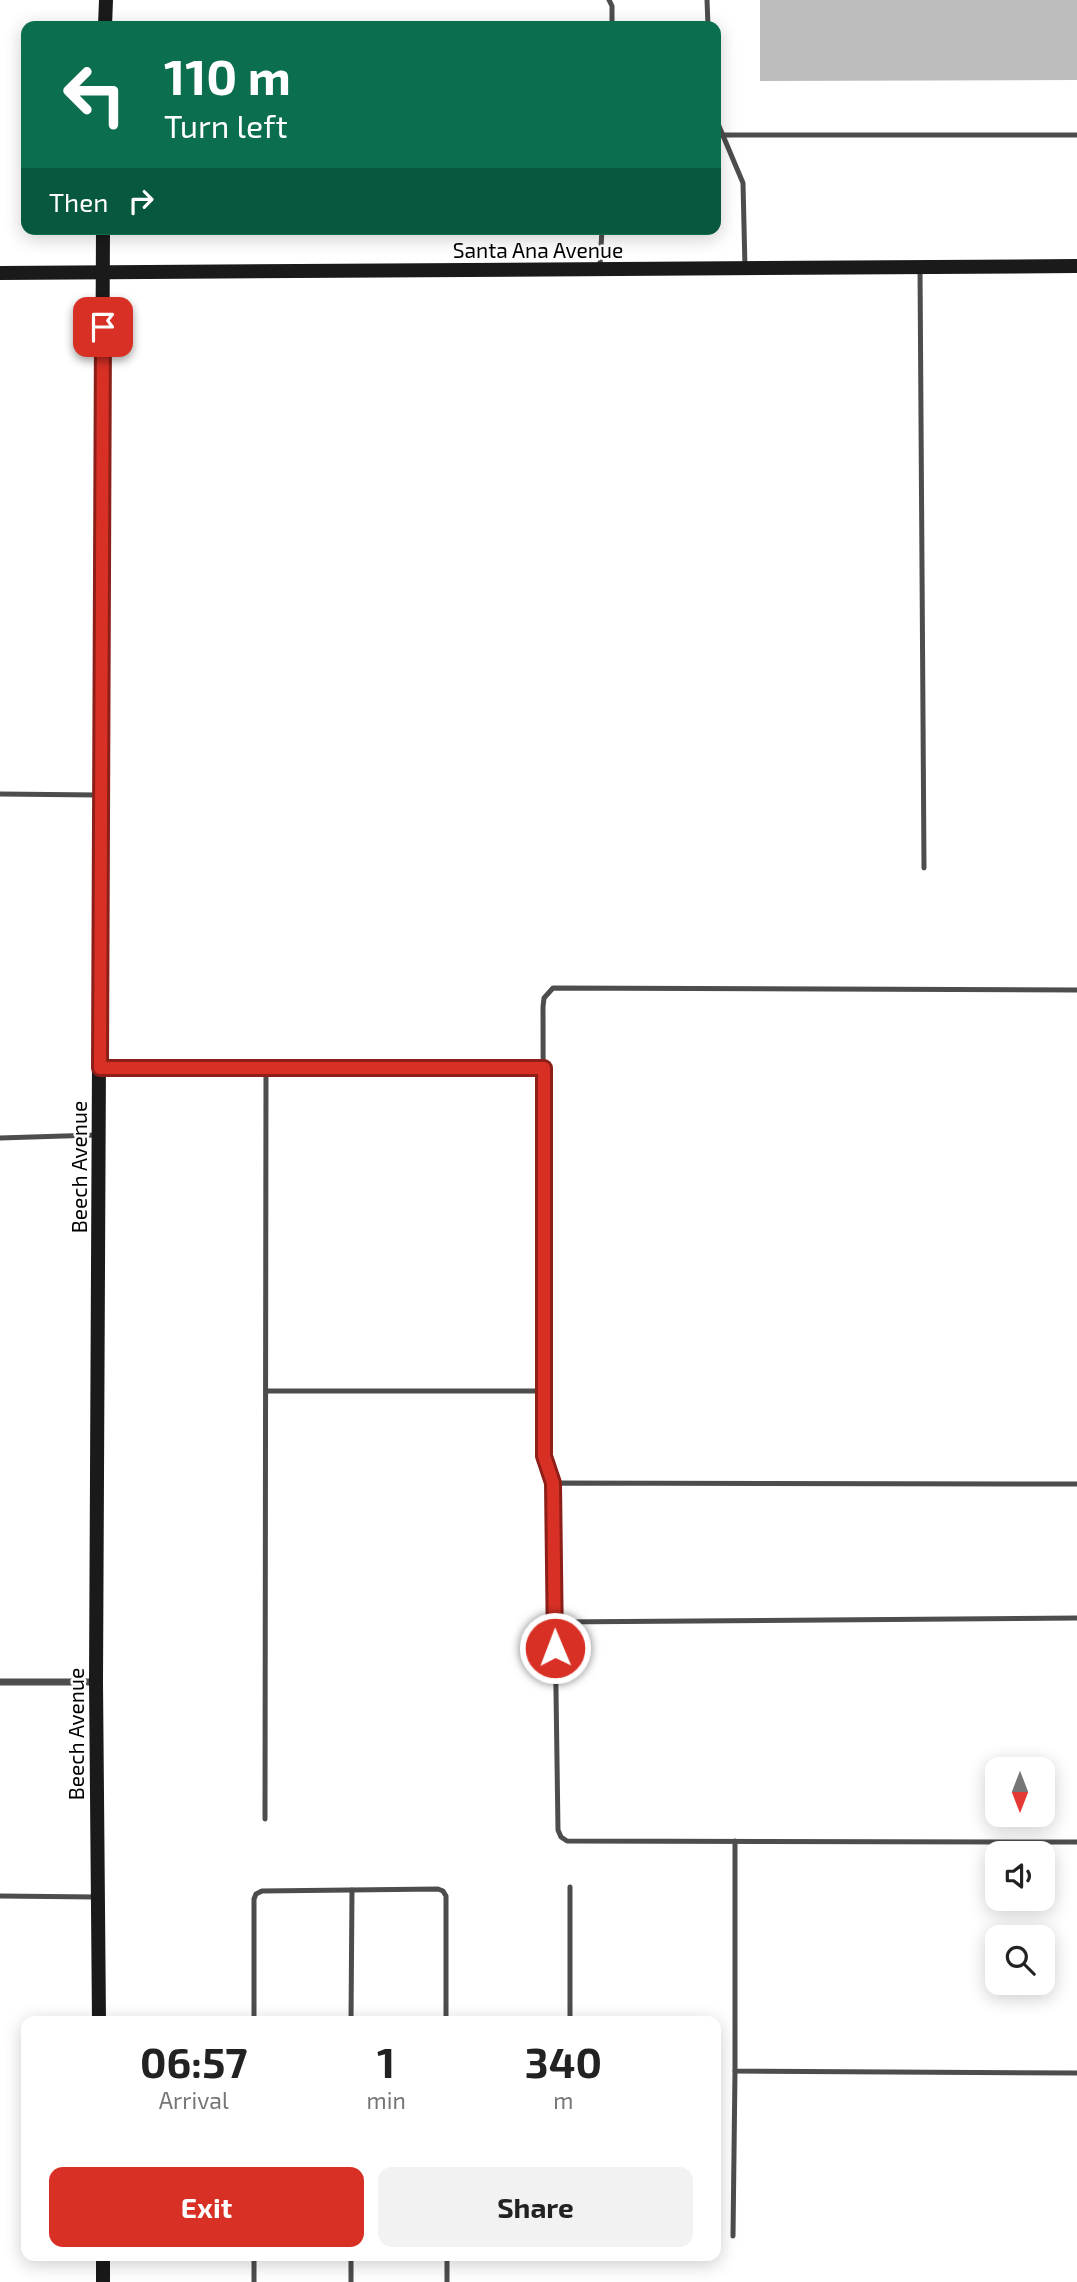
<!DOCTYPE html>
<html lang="en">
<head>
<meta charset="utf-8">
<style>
  :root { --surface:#fff; --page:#f2f2f2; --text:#222; --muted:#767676; --accent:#d93025 }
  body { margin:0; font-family:"Exo 2",sans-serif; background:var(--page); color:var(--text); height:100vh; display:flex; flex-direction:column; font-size:26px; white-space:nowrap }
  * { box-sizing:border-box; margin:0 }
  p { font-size:23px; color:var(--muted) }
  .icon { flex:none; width:38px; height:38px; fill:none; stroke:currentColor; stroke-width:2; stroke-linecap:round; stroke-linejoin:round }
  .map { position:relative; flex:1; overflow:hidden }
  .drawer { position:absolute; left:21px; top:2016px; width:700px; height:245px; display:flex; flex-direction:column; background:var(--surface); border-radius:14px; box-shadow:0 4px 18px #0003 }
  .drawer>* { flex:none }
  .hud { position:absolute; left:21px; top:21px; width:700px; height:214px; border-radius:14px; box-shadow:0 4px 18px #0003; background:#0b6e4f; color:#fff; overflow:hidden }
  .needle { width:46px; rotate:180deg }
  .fabs { position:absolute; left:985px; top:1757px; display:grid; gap:14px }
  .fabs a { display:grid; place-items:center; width:70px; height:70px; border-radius:14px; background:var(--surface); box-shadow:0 4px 18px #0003; font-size:35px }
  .pin { position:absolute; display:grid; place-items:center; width:60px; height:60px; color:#fff; margin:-30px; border-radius:14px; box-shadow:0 4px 10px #0006 }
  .me { position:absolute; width:77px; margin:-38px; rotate:359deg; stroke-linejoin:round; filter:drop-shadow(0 0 5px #0008) }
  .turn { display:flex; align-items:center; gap:24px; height:147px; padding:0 28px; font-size:32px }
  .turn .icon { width:91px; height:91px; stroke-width:2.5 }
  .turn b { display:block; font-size:49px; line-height:60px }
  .then { display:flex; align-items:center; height:66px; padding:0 28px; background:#0003; gap:14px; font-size:26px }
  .eta { display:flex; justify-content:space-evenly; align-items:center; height:119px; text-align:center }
  .eta b { font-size:42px; font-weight:700; line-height:49px }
  .action { display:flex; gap:14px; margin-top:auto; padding:14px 28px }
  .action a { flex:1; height:80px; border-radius:14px; background:var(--accent); color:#fff; font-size:28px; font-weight:700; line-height:80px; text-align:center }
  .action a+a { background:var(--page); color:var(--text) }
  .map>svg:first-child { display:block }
</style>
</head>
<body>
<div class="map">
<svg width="1077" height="2282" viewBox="0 0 1077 2282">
  <rect width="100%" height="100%" fill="#fff"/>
  <!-- building -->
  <path fill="#bdbdbd" d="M760 0H1077V80L760 81Z"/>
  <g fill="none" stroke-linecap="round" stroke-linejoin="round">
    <!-- lane -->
    <g stroke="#4d4d4d" stroke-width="5">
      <path d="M609 0 612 6V26"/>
      <path d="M707 0 708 26"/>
      <path d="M716 119 743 183 745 268"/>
      <path d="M722 135H1077"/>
      <path d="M600 266 602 229"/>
      <path d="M920 267 924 868"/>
      <path d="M0 794 98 795"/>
      <path d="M100 1068H544"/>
      <path d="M0 1138 96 1135"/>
      <path d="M266 1391H544"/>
      <path d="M553 1483 544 1456 543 1007 544 998 553 988 1077 990"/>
      <path d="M1077 1484 553 1483 558 1830 561 1837 567 1841 1077 1842"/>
      <path d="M555 1622 1077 1618"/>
      <path d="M265 1819 266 1067"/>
      <path d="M735 1841V2071L1077 2073"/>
      <path d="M0 1896 96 1897"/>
      <path d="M254 2021V1899L256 1894 262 1891 438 1889 443 1891 446 1896V2021"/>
      <path d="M351 2021 352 1890"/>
      <path d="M570 2021V1887"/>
      <path d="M733 2236 735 2071"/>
      <path d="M254 2256V2282"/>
      <path d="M447 2256V2282"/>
      <path d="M351 2282V2256"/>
    </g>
    <!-- street -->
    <path stroke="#4d4d4d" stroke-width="7" d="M0 1682H96"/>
    <!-- secondary -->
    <g stroke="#1a1a1a" stroke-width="14">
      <path d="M105 26 106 0"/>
      <path d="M0 273 1077 266"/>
      <path d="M99 2021 96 1682 103 229"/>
      <path d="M103 2256V2282"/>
    </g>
  </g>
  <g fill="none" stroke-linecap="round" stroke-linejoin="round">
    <!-- route casing -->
    <g stroke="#8d1f18" stroke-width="18">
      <path id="route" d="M103 327 100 1068H544V1456L553 1483 555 1648"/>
    </g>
    <!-- route -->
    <use href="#route" stroke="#d93025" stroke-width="12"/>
  </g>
  <g text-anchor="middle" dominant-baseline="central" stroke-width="5" stroke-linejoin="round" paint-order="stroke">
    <!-- street labels -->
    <g font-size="21" fill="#000" stroke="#fff">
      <text x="538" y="249">Santa Ana Avenue</text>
      <text transform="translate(78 1167) rotate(-90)">Beech Avenue</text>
      <text transform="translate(75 1734) rotate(-90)">Beech Avenue</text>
    </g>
  </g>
</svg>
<div class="fabs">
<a><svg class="needle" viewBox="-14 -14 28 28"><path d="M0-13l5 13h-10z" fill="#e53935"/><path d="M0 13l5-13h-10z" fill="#767676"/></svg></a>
<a><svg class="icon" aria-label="sound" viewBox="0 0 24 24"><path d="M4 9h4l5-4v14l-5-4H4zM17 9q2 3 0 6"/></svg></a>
<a><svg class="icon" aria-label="search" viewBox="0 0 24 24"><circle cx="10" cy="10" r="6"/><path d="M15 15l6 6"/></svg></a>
</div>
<div class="pin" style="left:103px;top:327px;background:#d93025"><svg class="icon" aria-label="arrive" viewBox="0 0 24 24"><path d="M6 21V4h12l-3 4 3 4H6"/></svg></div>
<svg class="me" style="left:555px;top:1648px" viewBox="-20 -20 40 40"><circle r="17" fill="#d93025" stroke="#fff" stroke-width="3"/><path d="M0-11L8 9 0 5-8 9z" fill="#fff"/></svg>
<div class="hud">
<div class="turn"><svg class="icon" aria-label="left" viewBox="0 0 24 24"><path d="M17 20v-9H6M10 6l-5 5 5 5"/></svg><div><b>110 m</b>Turn left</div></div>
<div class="then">Then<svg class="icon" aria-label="right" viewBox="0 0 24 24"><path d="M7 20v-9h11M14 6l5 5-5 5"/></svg></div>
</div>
<section class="drawer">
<div class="eta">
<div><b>06:57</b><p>Arrival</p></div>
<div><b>1</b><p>min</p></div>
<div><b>340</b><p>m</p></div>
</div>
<div class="action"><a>Exit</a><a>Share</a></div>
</section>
</div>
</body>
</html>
